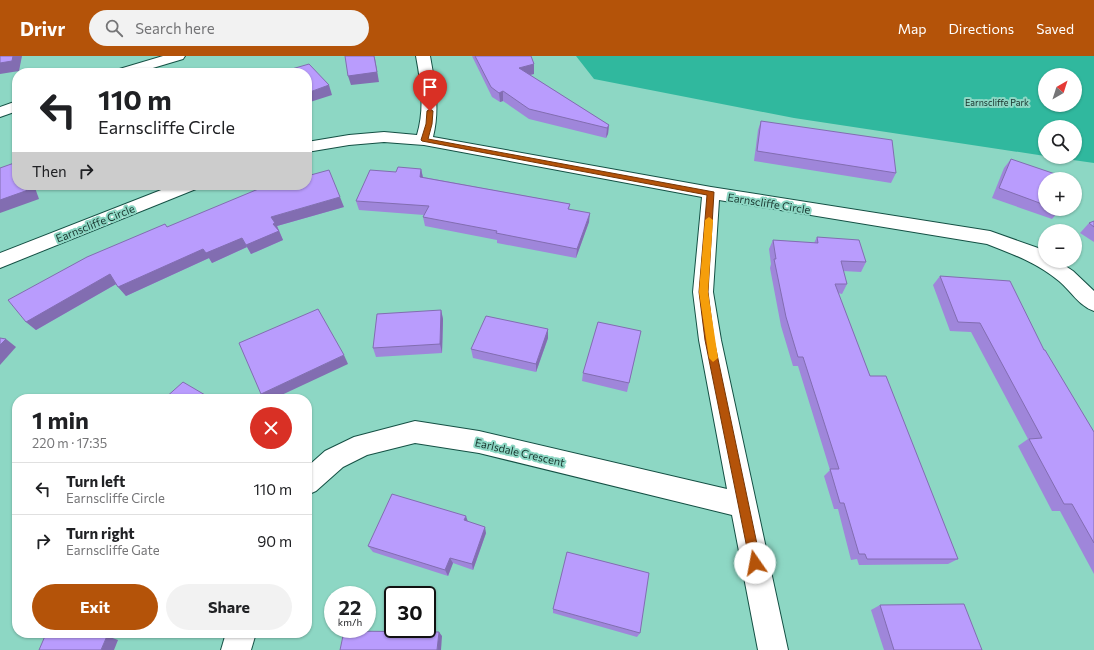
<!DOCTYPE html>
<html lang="en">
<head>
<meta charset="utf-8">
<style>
  :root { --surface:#fff; --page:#f2f2f2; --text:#202124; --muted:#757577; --line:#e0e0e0; --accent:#b45309 }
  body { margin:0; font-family:Commissioner,sans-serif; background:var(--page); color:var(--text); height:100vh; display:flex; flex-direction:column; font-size:15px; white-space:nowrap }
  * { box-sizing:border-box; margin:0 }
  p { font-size:13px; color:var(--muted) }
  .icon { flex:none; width:22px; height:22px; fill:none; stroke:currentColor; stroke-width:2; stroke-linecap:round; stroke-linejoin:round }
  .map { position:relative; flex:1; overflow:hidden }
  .drawer { position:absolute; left:12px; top:338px; width:300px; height:244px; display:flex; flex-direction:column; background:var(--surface); border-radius:16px; box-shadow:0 1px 3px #0004 }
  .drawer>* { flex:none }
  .banner { position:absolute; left:12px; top:12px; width:300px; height:122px; border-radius:16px; box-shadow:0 1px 3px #0004; background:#fff; color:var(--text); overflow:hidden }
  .needle { width:26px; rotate:39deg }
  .controls { position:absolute; left:1038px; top:12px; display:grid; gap:8px }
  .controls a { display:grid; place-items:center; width:44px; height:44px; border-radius:50%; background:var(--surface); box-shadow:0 1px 3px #0004; font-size:20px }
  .speed { position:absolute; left:324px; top:530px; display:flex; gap:8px; font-size:20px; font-weight:700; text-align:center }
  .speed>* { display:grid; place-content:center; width:52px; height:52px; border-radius:50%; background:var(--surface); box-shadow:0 1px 3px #0004; line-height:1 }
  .speed small { font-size:10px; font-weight:400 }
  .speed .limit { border:2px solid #111; border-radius:6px; background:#fff; color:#111 }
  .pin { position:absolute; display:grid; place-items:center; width:34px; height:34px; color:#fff; margin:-41px -17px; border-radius:50% 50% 50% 0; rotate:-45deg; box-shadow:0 0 4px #0007 }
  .pin .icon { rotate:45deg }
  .me { position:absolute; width:44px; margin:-22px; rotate:348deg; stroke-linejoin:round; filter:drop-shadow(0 0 3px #0008) }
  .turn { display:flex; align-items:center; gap:14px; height:84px; padding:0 20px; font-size:18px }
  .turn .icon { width:52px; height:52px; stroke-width:2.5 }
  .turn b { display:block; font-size:28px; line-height:34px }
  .then { display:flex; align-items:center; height:38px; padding:0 20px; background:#0003; gap:8px; font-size:15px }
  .round { display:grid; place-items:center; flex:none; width:42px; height:42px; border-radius:21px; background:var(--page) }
  .summary { display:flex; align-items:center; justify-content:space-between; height:68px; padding:0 20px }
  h1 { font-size:24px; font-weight:700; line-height:30px }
  .button { display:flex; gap:8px; margin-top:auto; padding:8px 20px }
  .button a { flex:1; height:46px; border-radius:24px; background:var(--accent); color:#fff; font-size:16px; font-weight:700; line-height:46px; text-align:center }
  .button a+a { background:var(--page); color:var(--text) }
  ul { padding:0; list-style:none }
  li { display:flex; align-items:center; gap:12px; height:52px; padding:0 20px; border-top:1px solid var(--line) }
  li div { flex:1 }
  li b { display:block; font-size:15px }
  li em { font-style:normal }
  header { display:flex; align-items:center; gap:24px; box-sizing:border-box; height:56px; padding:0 20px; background:var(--accent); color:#fff }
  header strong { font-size:19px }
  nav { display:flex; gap:22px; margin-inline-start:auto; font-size:14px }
  .search { width:280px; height:36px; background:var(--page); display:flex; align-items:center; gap:10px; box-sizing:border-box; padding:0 14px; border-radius:22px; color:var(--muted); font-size:15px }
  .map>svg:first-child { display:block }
</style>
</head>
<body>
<header>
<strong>Drivr</strong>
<div class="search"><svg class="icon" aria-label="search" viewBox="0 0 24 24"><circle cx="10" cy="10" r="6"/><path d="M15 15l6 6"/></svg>Search here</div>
<nav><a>Map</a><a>Directions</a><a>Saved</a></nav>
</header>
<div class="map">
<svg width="1094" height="594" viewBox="0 0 1094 594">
  <rect width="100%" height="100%" fill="#8dd7c4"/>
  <!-- green -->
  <path fill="#30b89e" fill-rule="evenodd" d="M576 0H1094V107L1052 101H1075V71H1045V100L794 62 594 23ZM1045 19H1075V49H1045Z"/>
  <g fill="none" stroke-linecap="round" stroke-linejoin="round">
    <!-- minor casing -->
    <g stroke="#145044" stroke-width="2">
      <g id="minor">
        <path d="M163 0H185L183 3 136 17H114L116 14Z"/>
        <path d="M416 0H430C435 28 440 53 433 81L711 131 990 175 1038 192 1045 197V205H1058L1073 215 1094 235V255C1079 250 1071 235 1059 225 1037 207 1013 198 987 188L719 144 713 236 721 284 788 594H758L732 459 479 397 415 387 367 399 343 411 316 435 307 439V411L325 395 354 381 415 365 479 375 727 433 699 284 693 236 702 141 424 89 384 86 349 89 307 96V86L349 79 384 76 417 79C425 52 421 27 416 0Z"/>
        <path d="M17 45V55L0 61V51Z"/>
        <path d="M174 129H199L196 133 0 212V197Z"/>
        <path d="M226 577H256L251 594H221Z"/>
      </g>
    </g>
    <!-- minor -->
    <use href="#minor" fill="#fff" fill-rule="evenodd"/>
  </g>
  <!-- wall -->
  <g fill="#9f86da">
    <path d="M472 0H531L534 8V18L530 19 609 69 608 78 606 82 529 63 503 45 500 46 492 41Z"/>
    <path d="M761 65 896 117 891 127 754 105 758 74Z"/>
    <path d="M1011 103 1045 123V153H1061L1052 163 992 142 1004 112Z"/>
    <path d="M421 113 423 121 570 148 569 153 589 166 576 202 497 187V184L425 170 423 161 424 159 359 154 356 145 396 116Z"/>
    <path d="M344 151 277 170 283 184 251 198 247 191 212 207 209 202 126 240 116 228 36 274 26 266 167 171Z"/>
    <path d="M1094 165V186L1080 177 1089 167Z"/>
    <path d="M817 181 866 206 861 216 843 215 847 228 842 238 838 237 870 320 958 503 948 508 859 509 857 503 851 504 838 453H834L824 420 830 414 798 310H793L781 270 770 212 771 208 769 193 773 184 814 187Z"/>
    <path d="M940 220 1044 294 1094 376V518L1060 455H1052L1018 390 1028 383 971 276 950 275 933 229Z"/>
    <path d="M441 254 443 263 442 297 376 301 373 292Z"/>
    <path d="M548 273V282L536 316 473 302 471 293Z"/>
    <path d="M641 275 627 336 582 325 583 317Z"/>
    <path d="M468 466 486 477 473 514 453 507 448 520 373 496 368 490Z"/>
    <path d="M880 549 982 594H884L871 554Z"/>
    <path d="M553 553 640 577 637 581 553 557Z"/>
  </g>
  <!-- shaded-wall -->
  <g fill="#826db1">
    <path d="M13 0H22L19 15 0 18V7Z"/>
    <path d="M374 0 375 3 379 26 351 29 348 20Z"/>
    <path d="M534 8V18L519 21V12Z"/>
    <path d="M329 29 332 39 307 47V37Z"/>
    <path d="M503 35V45L500 46 499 37Z"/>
    <path d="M609 69 608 78 606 82 607 72Z"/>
    <path d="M421 113 423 122 420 121Z"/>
    <path d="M30 129H34L39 143 0 157V144Z"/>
    <path d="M340 141 344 151 277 170 283 184 251 198 246 189 273 168 271 161Z"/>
    <path d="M590 157 589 166 576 202 577 193Z"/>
    <path d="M242 182 247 191 212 207 209 202 126 240 118 231 203 193Z"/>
    <path d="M110 218 118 227 36 274 26 266Z"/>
    <path d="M441 254 443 263 442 297 440 288Z"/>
    <path d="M548 273V282L536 316V308Z"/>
    <path d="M6 283 16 291 0 309V289Z"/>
    <path d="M344 299 348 308 273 343H265L261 338Z"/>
    <path d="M466 460 468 466 464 464Z"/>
    <path d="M485 471 486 477 473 514 472 508Z"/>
    <path d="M450 502 453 507 448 520 445 514Z"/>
    <path d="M439 576 442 580 441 594H437Z"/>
    <path d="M107 580 118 584 114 594H101Z"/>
  </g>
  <!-- building -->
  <g fill="#b99cfd" stroke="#826db1">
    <path d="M0 0H13L12 5 0 7Z"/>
    <path d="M345 0H374L377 16 348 20Z"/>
    <path d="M475 0H531L534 8 519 12 609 69 607 72 529 53 503 35 499 37 491 31Z"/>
    <path d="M309 8 329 29 307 37V17H278Z"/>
    <path d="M761 65 892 84 896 117 757 95Z"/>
    <path d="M1011 103 1070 123H1045V149L999 132Z"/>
    <path d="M17 106V129H30L31 133 0 144V112Z"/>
    <path d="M398 111 421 113 420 121 570 148 568 153 590 157 577 193 496 177 497 175 423 161 429 150 356 145 370 114 396 116Z"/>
    <path d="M329 114 340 141 271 161 275 167 273 168 279 175 246 189 242 182 206 197 203 193 118 231 110 218 26 266 8 244 87 201 165 168 167 171 268 129H307V120Z"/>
    <path d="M1094 165V171L1089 167Z"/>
    <path d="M817 181 859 184 866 206 841 205 847 228H835L870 320H886L958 503H867L865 498H859L844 447H840L830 413H839L803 301H798L786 261 774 203H776L773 184 818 187Z"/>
    <path d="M940 220 1010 225 1044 294H1045L1094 376V487L1072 448H1064L1029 383 1042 382 980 267 958 266Z"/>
    <path d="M318 253 344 299 261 338 239 287Z"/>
    <path d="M441 254 440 288 373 292 377 258Z"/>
    <path d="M486 260 548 273 536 308 471 293Z"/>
    <path d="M598 266 641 275 629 327 583 317Z"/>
    <path d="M0 282 6 283 0 289Z"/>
    <path d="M183 326 212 343H164Z"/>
    <path d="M392 438 466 460 464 464 485 471 472 508 450 502 445 514 368 490Z"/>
    <path d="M567 496 649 517 640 577 553 553Z"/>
    <path d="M964 548 982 594H894L880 549Z"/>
    <path d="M344 575 439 576 437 594H340Z"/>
    <path d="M45 580H107L101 594H39Z"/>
  </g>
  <!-- route -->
  <path fill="#b45309" stroke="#753606" d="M430 53 433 55 432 68 428 83 714 136 708 236 714 284 761 507 759 511 755 513 751 511 750 507 705 284 699 236 707 139 422 85 421 84 426 68 427 55Z"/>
  <!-- slow -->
  <path fill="#f59e0b" d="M709 161 713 164 708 236 718 302 713 306 709 302 699 236 705 164Z"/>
  <g text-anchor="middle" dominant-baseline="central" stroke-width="4" stroke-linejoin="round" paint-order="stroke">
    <!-- far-park labels -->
    <g font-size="9" fill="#17302a" stroke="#8dd7c4">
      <text x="997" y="46">Earnscliffe Park</text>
    </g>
    <!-- street labels -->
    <g font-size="11" fill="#193830" stroke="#8dd7c4">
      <text transform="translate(769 147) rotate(9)">Earnscliffe Circle</text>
      <text transform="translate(95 167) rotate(-22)">Earnscliffe Circle</text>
      <text transform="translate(520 396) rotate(13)">Earlsdale Crescent</text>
    </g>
  </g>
</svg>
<div class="controls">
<a><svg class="needle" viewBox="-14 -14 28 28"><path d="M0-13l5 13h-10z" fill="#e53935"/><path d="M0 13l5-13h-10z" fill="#757577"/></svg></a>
<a><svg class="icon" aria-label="search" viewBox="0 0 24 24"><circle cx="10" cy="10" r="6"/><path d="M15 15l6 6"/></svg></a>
<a>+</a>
<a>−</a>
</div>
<div class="speed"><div>22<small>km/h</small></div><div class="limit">30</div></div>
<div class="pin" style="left:430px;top:55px;background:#d93025"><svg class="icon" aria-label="arrive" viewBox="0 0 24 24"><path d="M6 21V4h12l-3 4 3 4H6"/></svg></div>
<svg class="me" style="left:755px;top:507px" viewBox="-20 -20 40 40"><circle r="19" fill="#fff"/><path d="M0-13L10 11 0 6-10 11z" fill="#b45309"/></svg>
<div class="banner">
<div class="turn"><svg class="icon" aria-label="left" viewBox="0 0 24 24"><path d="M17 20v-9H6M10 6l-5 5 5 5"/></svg><div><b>110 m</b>Earnscliffe Circle</div></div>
<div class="then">Then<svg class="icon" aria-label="right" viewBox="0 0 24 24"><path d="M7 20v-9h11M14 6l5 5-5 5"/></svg></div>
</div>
<section class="drawer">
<div class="summary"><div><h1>1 min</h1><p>220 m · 17:35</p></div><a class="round" style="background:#d93025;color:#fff"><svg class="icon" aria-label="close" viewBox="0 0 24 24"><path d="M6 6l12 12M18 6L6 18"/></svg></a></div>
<ul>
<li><svg class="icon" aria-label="left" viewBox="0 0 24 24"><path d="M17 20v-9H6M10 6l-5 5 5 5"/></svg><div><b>Turn left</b><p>Earnscliffe Circle</p></div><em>110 m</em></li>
<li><svg class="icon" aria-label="right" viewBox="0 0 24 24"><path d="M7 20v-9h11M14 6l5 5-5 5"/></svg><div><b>Turn right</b><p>Earnscliffe Gate</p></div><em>90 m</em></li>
</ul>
<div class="button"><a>Exit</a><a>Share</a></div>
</section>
</div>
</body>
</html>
